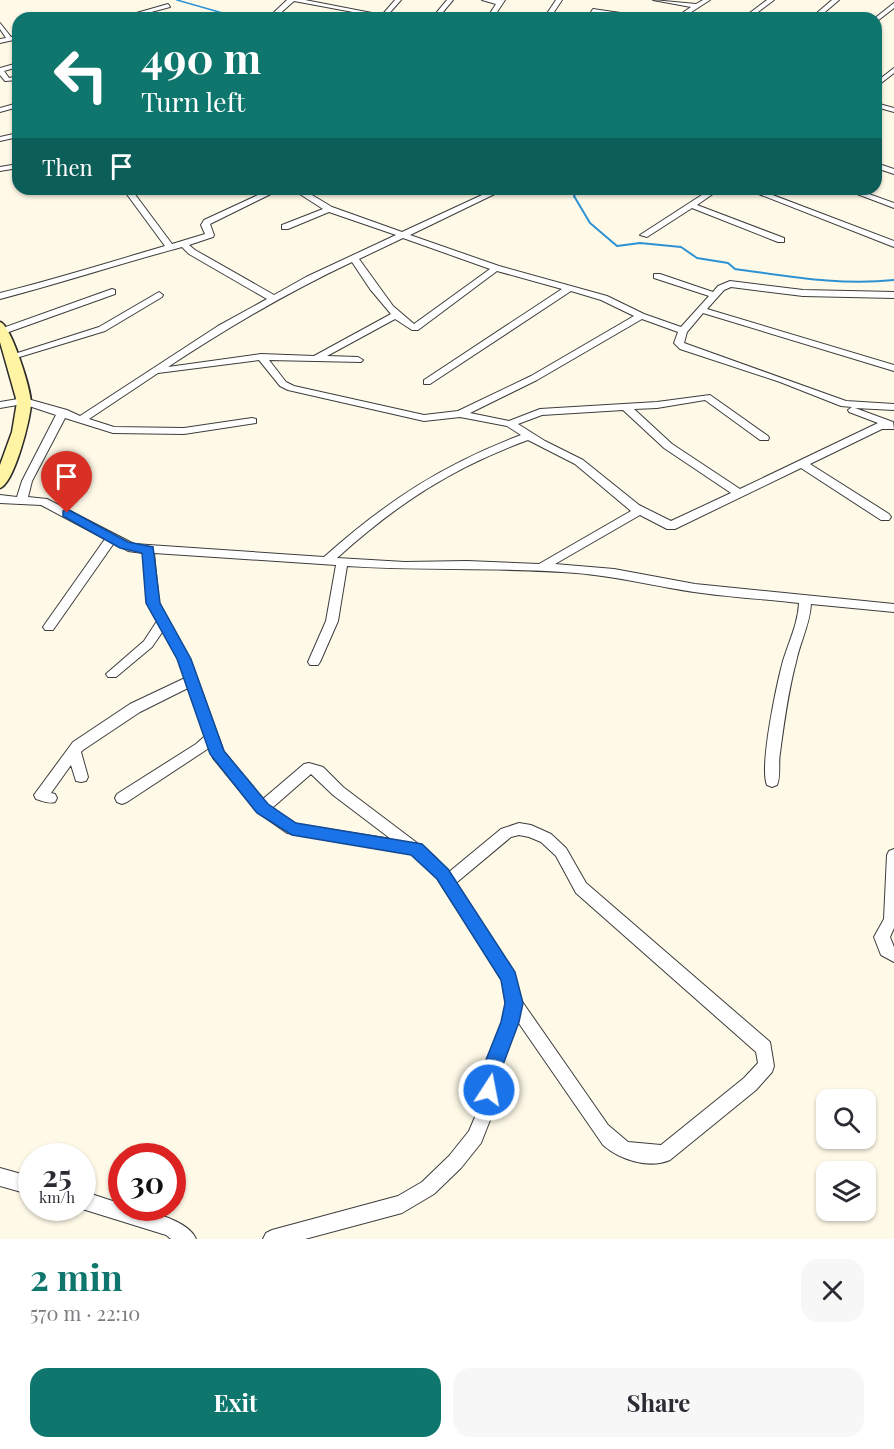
<!DOCTYPE html>
<html lang="en">
<head>
<meta charset="utf-8">
<style>
  :root { --surface:#fff; --page:#f7f7f7; --text:#2b2b33; --muted:#7c7c81; --accent:#0f766e }
  body { margin:0; font-family:"Playfair Display",serif; background:var(--page); color:var(--text); height:100vh; display:flex; flex-direction:column; font-size:22px; white-space:nowrap }
  * { box-sizing:border-box; margin:0 }
  p { font-size:20px; color:var(--muted) }
  .icon { flex:none; width:33px; height:33px; fill:none; stroke:currentColor; stroke-width:2; stroke-linecap:round; stroke-linejoin:round }
  .map { position:relative; height:1239px; overflow:hidden }
  .panel { display:flex; flex-direction:column; background:var(--surface); flex:1 }
  .panel>* { flex:none }
  .banner { position:absolute; left:12px; top:12px; width:870px; height:183px; border-radius:18px; box-shadow:0 2px 4px #0004; background:#0f766e; color:#fff; overflow:hidden }
  .tools { position:absolute; left:816px; top:1089px; display:grid; gap:12px }
  .tools a { display:grid; place-items:center; width:60px; height:60px; border-radius:12px; background:var(--surface); box-shadow:0 2px 4px #0004; font-size:30px }
  .speed { position:absolute; left:18px; top:1143px; display:flex; gap:12px; font-size:30px; font-weight:700; text-align:center }
  .speed>* { display:grid; place-content:center; width:78px; height:78px; border-radius:50%; background:var(--surface); box-shadow:0 2px 4px #0004; line-height:1 }
  .speed small { font-size:15px; font-weight:400 }
  .speed .limit { border:9px solid #d22; background:#fff; color:#111 }
  .pin { position:absolute; display:grid; place-items:center; width:51px; height:51px; color:#fff; margin:-62px -26px; border-radius:50% 50% 50% 0; rotate:-45deg; box-shadow:0 0 6px #0007 }
  .pin .icon { rotate:45deg }
  .me { position:absolute; width:66px; margin:-33px; rotate:11deg; stroke-linejoin:round; filter:drop-shadow(0 0 4px #0008) }
  .turn { display:flex; align-items:center; gap:21px; height:126px; padding:0 30px; font-size:27px }
  .turn .icon { width:78px; height:78px; stroke-width:2.5 }
  .turn b { display:block; font-size:42px; line-height:51px }
  .then { display:flex; align-items:center; height:57px; padding:0 30px; background:#0003; gap:12px; font-size:22px }
  .round { display:grid; place-items:center; flex:none; width:63px; height:63px; border-radius:18px; background:var(--page) }
  .head { display:flex; align-items:center; justify-content:space-between; height:102px; padding:0 30px }
  h1 { font-size:36px; font-weight:700; line-height:45px; color:var(--accent) }
  .cta { display:flex; gap:12px; margin-top:auto; padding:12px 30px }
  .cta a { flex:1; height:69px; border-radius:18px; background:var(--accent); color:#fff; font-size:24px; font-weight:700; line-height:69px; text-align:center }
  .cta a+a { background:var(--page); color:var(--text) }
  .map>svg:first-child { display:block }
</style>
</head>
<body>
<div class="map">
<svg width="894" height="1239" viewBox="0 0 894 1239">
  <rect width="100%" height="100%" fill="#fffae8"/>
  <g fill="none" stroke-linecap="round" stroke-linejoin="round">
    <!-- stream-far1 -->
    <g stroke="#2d92d4" stroke-width="1.5">
      <path d="M177 0 240 18"/>
      <path d="M574 197 578 189"/>
    </g>
    <!-- stream -->
    <path stroke="#2d92d4" stroke-width="2" d="M574 196 590 223 617 246 640 243 681 247 697 258 728 263 735 269C788 276 840 286 894 280"/>
    <!-- street casing -->
    <g stroke="#3d3d3d" stroke-width="2">
      <g id="street">
        <path d="M287 0H305L382 15 395 0H401L385 18 294 1 275 18H268Z"/>
        <path d="M447 0H453L438 18H432Z"/>
        <path d="M482 0H505L493 18H487L496 4Z"/>
        <path d="M556 0H562L550 18H544Z"/>
        <path d="M653 0 696 4 703 0H710L682 18H675L691 7Z"/>
        <path d="M767 0H774L750 18H743Z"/>
        <path d="M832 0H839L818 18H811Z"/>
        <path d="M894 3V8L876 22 875 18Z"/>
        <path d="M168 4 170 7 129 18H119Z"/>
        <path d="M593 9 641 16 644 18H628L591 12Z"/>
        <path d="M0 23 11 37 18 35V39L0 43V39L6 38 0 29Z"/>
        <path d="M18 63V67L4 71 9 78 18 76V80L5 81 0 75V68Z"/>
        <path d="M894 68V73L876 87V82Z"/>
        <path d="M18 103V107L0 112V108Z"/>
        <path d="M876 103 894 108V112L876 107Z"/>
        <path d="M18 133V137L0 141V137Z"/>
        <path d="M876 163 894 169V174L876 168Z"/>
        <path d="M18 164V168L0 171V167Z"/>
        <path d="M123 189H131L172 244 205 234 201 225 204 220 271 189H281L210 224 214 235 213 237 189 245 195 250 274 295 306 277 396 235 329 212 288 229H282V225L323 209 292 189H302L332 207 402 232 495 189H505L410 235 499 266 607 296 644 314 681 327 709 296 654 278V274H660L713 292 718 286 730 281 803 290 894 292V298L803 296 731 287 724 290 707 309 894 365V371L703 313 687 332 684 343 846 401 894 404V410L855 408 893 422 894 429H882L810 464 889 514 891 517 889 520H881L801 468 675 529H667L640 515 555 564 614 569 695 584 894 604V612L811 604C810 624 800 642 796 662 788 692 784 723 780 753 778 763 781 776 777 785L772 787 767 785C759 767 777 683 783 661 789 641 798 624 799 603 764 599 728 597 694 592 654 586 616 576 576 573 500 567 423 571 347 566L338 621 320 662 318 665H310L308 662 326 621 336 565 154 553 159 603 190 659 224 752 263 799 304 764 309 763 323 767 343 787 433 855 449 872 501 829 519 823 531 825 551 834 566 848 586 883 770 1042 774 1066 772 1072 756 1090 670 1160C649 1169 620 1160 603 1145L518 1022 499 1070 494 1110 481 1143 461 1168 434 1194 402 1213 305 1239H263L266 1233 272 1230 398 1196 422 1182 449 1156 469 1131 478 1110 483 1070 502 1022 506 1003 502 980 437 878 423 863 411 854 287 833 257 812 213 758 209 748 127 802 122 804 117 802 115 798 117 794 196 744 205 736 188 688 140 712 83 750 81 752 88 777 86 781 81 782 76 781 71 765 51 793 55 794 57 798 55 802C48 804 43 801 36 799L34 795 73 742 130 704 185 678 178 659 163 631 152 647 116 677H108L106 674 144 641 157 621 147 603 143 553 128 551 114 543 53 630H45L43 627 45 624 105 539 41 505 0 503V495L17 497 22 481 56 415 23 404 0 408V402L24 398 67 410 80 416 218 326 267 299 189 254 182 247C122 263 61 283 0 299V293C56 279 110 262 165 246ZM403 238 490 269 414 324 393 306 359 259ZM352 262 370 289 391 314 314 356 261 354 168 367C227 328 288 292 352 262ZM497 271 562 289 424 380V384H430L571 291 601 300 634 316 531 376 458 411 424 415 294 386 286 382 269 360 361 362 363 360 358 357 327 356 395 319 412 330H418ZM642 319 678 332 674 343 680 349 780 382 841 406 852 407 848 410 849 412 878 423 740 489 672 444 634 409 657 408 705 400 760 440H768L769 438 768 436 710 395 657 402 540 409 509 421 470 413 537 380ZM259 360 280 386 288 390 424 421 460 417 507 426 521 435C442 465 387 501 324 557L134 544 47 499 28 497 32 481 65 418 113 433 184 434 256 423V419L252 418 184 428 114 427 89 419 158 373ZM623 410 664 448 731 493 671 521 639 505 583 460 545 441 518 424 542 415ZM528 440 575 464 631 511 539 564 467 561 405 562 337 558C398 503 452 468 528 440ZM311 774 333 795 391 839 295 824 272 808ZM519 835 529 837 541 842 556 856 576 893 756 1052 758 1063 744 1078 661 1145 628 1142 608 1125 521 1000 514 973 456 883 511 837Z"/>
        <path d="M711 189H720L697 205 784 238V242H778L692 208 647 237 640 235Z"/>
        <path d="M746 189H757L894 241V247Z"/>
        <path d="M844 189H855L894 203V208Z"/>
        <path d="M112 289 115 290V294L6 333H0V329Z"/>
        <path d="M159 292 163 295 162 297 105 331 13 359H7L5 357 99 327Z"/>
        <path d="M894 849V928L890 937 894 947V962L881 955 874 937 884 919 887 855 889 851Z"/>
        <path d="M0 1168 32 1177V1195L0 1186Z"/>
        <path d="M82 1191 122 1204V1208C141 1208 188 1219 196 1239H171L166 1235 79 1208H82Z"/>
      </g>
    </g>
    <!-- secondary casing -->
    <g stroke="#2c2c2c" stroke-width="3">
      <path id="secondary" d="M0 322C11 325 31 389 31 403 31 418 14 484 0 488V465L12 432 17 402 0 342Z"/>
    </g>
    <!-- street -->
    <use href="#street" fill="#fff" fill-rule="evenodd"/>
    <!-- secondary -->
    <use href="#secondary" fill="#fff4a3" fill-rule="evenodd"/>
  </g>
  <!-- route -->
  <path fill="#1a73e8" stroke="#114b97" stroke-width="1.5" d="M67 509 128 542 153 547 160 603 191 659 224 751 268 804 296 823 422 844 448 869 515 972 523 1003 519 1022 501 1070 495 1097 489 1099 482 1097 479 1090 482 1070 501 1022 505 1003 501 980 437 879 411 855 292 835 257 813 210 754 177 659 146 603 142 553 120 548 63 516V511Z"/>
</svg>
<div class="tools">
<a><svg class="icon" aria-label="search" viewBox="0 0 24 24"><circle cx="10" cy="10" r="6"/><path d="M15 15l6 6"/></svg></a>
<a><svg class="icon" aria-label="layers" viewBox="0 0 24 24"><path d="M12 4l9 5-9 5-9-5zM3 14l9 5 9-5"/></svg></a>
</div>
<div class="speed"><div>25<small>km/h</small></div><div class="limit">30</div></div>
<div class="pin" style="left:67px;top:513px;background:#d93025"><svg class="icon" aria-label="arrive" viewBox="0 0 24 24"><path d="M6 21V4h12l-3 4 3 4H6"/></svg></div>
<svg class="me" style="left:489px;top:1090px" viewBox="-20 -20 40 40"><circle r="17" fill="#1a73e8" stroke="#fff" stroke-width="3"/><path d="M0-11L8 9 0 5-8 9z" fill="#fff"/></svg>
<div class="banner">
<div class="turn"><svg class="icon" aria-label="left" viewBox="0 0 24 24"><path d="M17 20v-9H6M10 6l-5 5 5 5"/></svg><div><b>490 m</b>Turn left</div></div>
<div class="then">Then<svg class="icon" aria-label="arrive" viewBox="0 0 24 24"><path d="M6 21V4h12l-3 4 3 4H6"/></svg></div>
</div>
</div>
<section class="panel">
<div class="head"><div><h1>2 min</h1><p>570 m · 22:10</p></div><a class="round"><svg class="icon" aria-label="close" viewBox="0 0 24 24"><path d="M6 6l12 12M18 6L6 18"/></svg></a></div>
<div class="cta"><a>Exit</a><a>Share</a></div>
</section>
</body>
</html>
